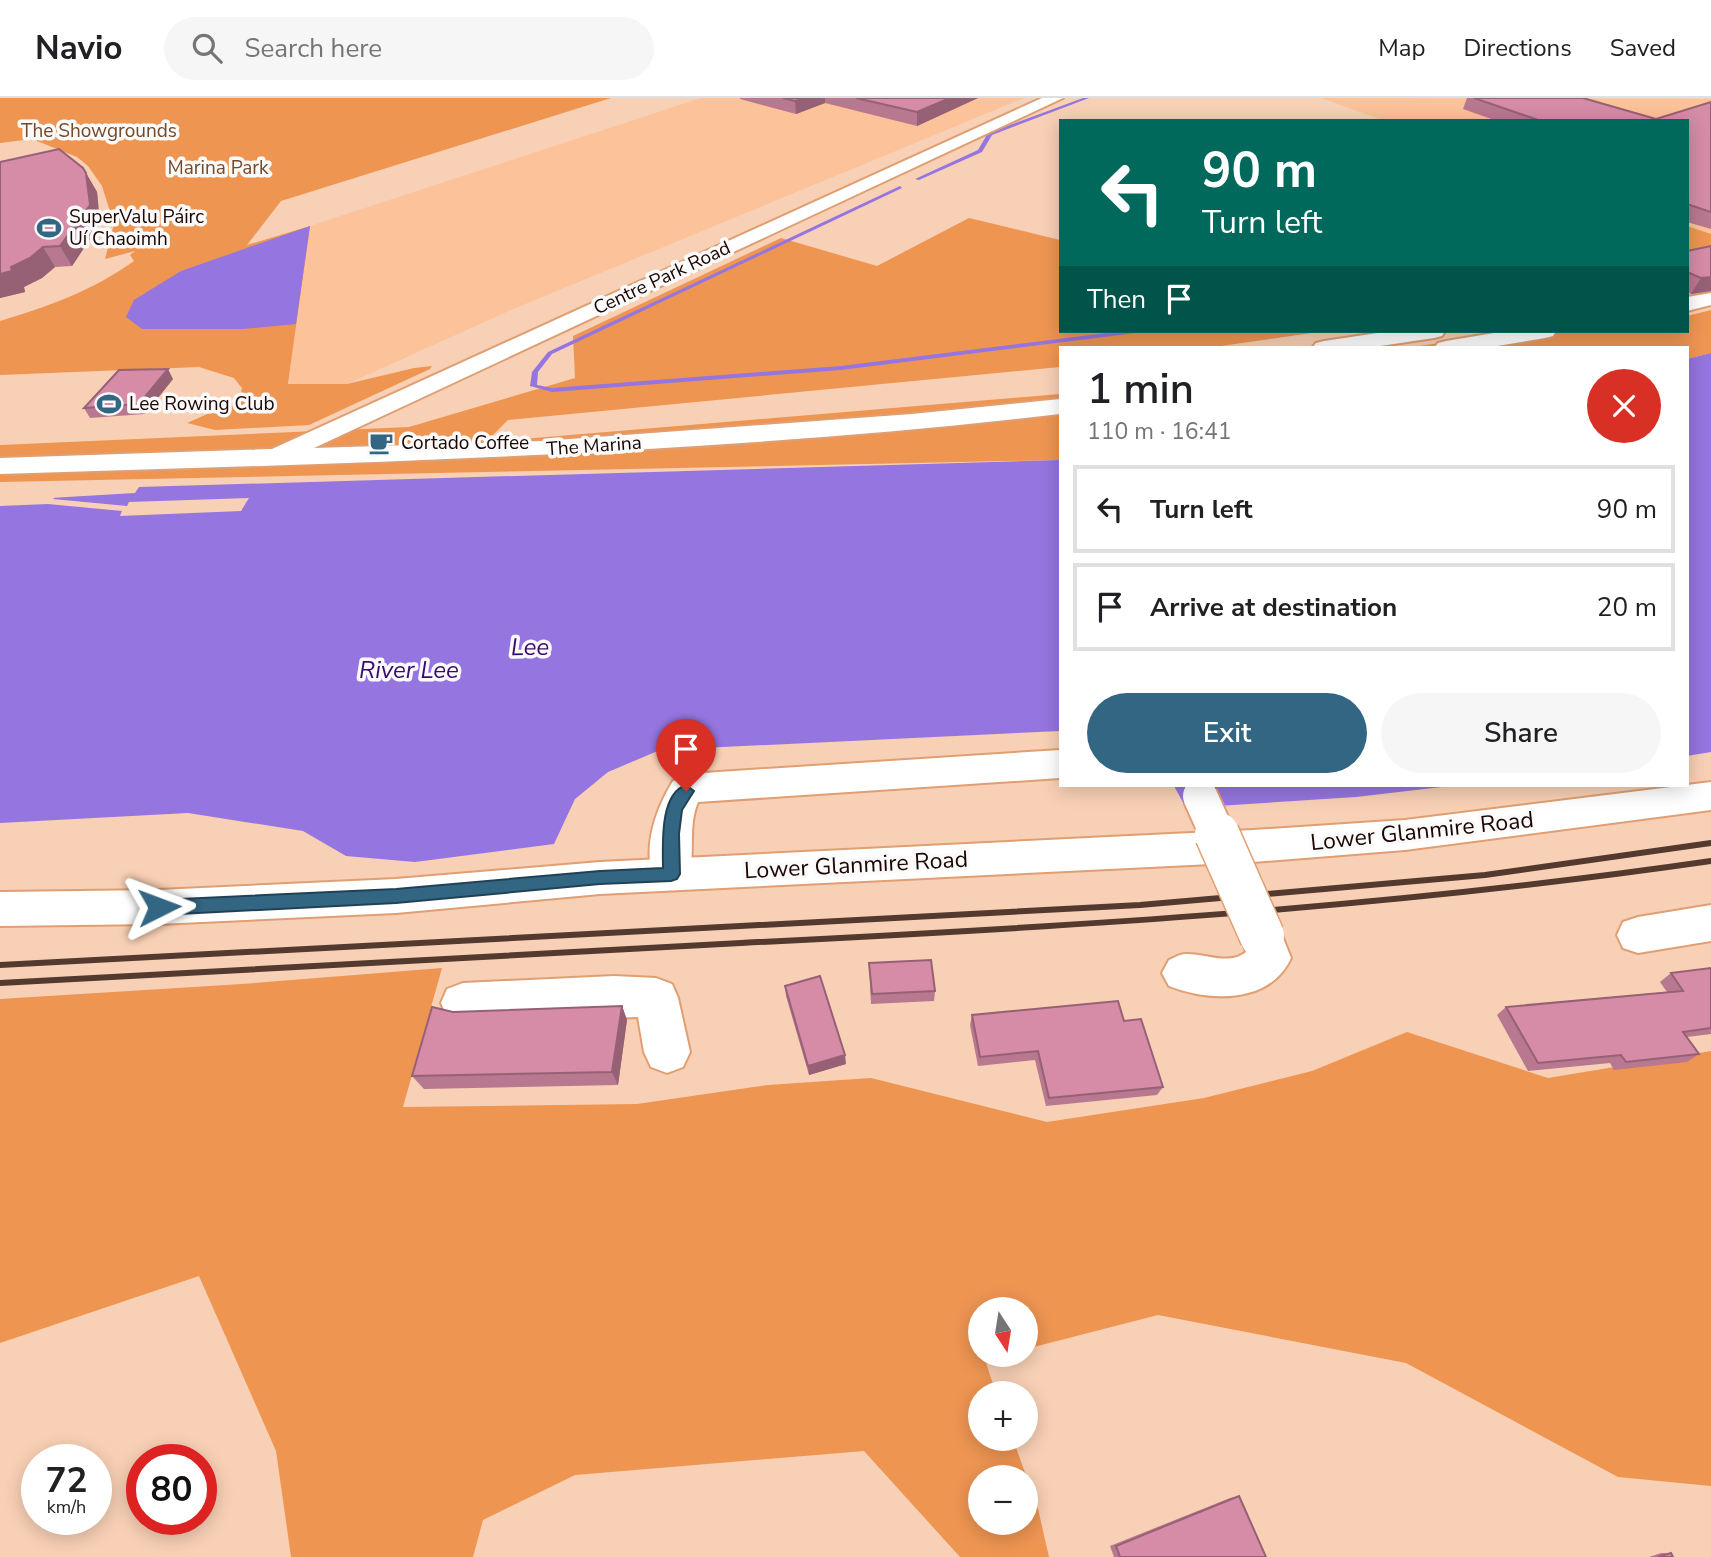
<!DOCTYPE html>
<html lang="en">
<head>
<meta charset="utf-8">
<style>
  :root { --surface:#fff; --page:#f6f6f6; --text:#202124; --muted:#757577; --line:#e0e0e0; --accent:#336683 }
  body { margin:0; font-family:"Nunito Sans",sans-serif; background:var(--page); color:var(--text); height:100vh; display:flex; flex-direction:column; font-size:26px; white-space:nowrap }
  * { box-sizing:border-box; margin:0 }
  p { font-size:23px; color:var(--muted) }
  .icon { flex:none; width:38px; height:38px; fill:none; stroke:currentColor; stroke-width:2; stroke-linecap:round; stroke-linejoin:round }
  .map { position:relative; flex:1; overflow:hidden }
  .sheet { position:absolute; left:1059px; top:248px; width:630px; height:441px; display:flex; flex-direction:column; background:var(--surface); border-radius:0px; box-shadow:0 4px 18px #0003 }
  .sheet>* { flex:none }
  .hud { position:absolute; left:1059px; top:21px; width:630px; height:214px; border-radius:0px; box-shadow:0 4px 18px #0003; background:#00695c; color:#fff; overflow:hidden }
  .needle { width:46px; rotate:168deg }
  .buttons { position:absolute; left:968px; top:1199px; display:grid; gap:14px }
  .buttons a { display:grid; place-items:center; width:70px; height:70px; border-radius:50%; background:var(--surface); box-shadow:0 4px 18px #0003; font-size:35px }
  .speed { position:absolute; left:21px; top:1346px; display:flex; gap:14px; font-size:35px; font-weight:700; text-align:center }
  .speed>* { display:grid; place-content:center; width:91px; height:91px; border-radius:50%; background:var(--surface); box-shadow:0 4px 18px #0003; line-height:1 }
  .speed small { font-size:18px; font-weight:400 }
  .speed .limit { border:10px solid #d22; background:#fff; color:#111 }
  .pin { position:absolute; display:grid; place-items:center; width:60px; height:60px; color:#fff; margin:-72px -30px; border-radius:50% 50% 50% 0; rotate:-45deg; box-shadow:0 0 7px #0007 }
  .pin .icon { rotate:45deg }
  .me { position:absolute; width:77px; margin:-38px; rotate:87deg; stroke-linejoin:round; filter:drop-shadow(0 0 5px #0008) }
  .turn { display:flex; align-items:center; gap:24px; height:147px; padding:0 28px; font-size:32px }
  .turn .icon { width:91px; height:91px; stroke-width:2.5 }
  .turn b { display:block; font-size:49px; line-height:60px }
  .then { display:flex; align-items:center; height:66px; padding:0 28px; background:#0003; gap:14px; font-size:26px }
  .round { display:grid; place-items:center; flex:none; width:74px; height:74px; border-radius:37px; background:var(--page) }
  .overview { display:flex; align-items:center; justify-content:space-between; height:119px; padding:0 28px }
  h1 { font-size:42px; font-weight:600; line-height:52px }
  .action { display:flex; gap:14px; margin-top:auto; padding:14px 28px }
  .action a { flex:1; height:80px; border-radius:42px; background:var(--accent); color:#fff; font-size:28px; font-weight:600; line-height:80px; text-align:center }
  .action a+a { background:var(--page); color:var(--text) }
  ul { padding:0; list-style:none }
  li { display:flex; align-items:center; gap:21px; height:88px; margin:0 14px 10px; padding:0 14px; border:4px solid var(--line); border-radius:0px }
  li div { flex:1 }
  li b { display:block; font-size:26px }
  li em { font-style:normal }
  header { display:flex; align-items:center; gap:42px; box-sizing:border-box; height:98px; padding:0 35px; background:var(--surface); border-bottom:2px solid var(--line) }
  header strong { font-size:33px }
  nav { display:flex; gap:38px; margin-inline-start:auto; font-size:24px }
  .search { width:490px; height:63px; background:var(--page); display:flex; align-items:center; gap:18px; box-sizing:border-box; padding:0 24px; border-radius:38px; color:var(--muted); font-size:26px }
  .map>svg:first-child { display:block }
</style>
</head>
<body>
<header>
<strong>Navio</strong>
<div class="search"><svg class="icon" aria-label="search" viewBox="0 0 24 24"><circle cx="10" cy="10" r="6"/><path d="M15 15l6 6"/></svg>Search here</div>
<nav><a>Map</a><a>Directions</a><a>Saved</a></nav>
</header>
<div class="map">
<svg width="1711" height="1459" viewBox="0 0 1711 1459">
  <rect width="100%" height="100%" fill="#f8d0b5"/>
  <!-- built -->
  <g fill="#fcc299">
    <path d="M701 0H1024L511 212 347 286 288 287 310 128Z"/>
    <path d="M1321 0 1711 1V136L1687 128V23H1385Z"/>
  </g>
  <!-- green -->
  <g fill="#ee9552" fill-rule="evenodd">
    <path d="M0 0H611L281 103 247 147 310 128 288 286H347L414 270 432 268 430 271 309 327 215 332 187 325 239 302 242 290 234 280 199 269 0 277V223C47 209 94 192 134 163L130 157 135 153 105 161 114 126 102 88 88 68 77 59 32 41 0 45Z"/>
    <path d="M969 120 1060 142V233H1326L1207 250H1060V269L508 322 486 344 1060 296V362L0 384V347L409 329 575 280 573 238 781 140 877 168Z"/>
    <path d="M1687 128 1711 136V157L1687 162Z"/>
    <path d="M1711 212V255L1687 261V250H1407L1517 233H1687V218Z"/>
    <path d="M442 870 403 1009 637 1006 768 987 871 980 1047 1024 1204 1000 1312 973 1407 934 1548 980 1711 953V1388L1618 1379 1406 1265 1158 1217 1026 1251V1211H980V1256L1004 1257 985 1262 996 1295H980V1340L1013 1341 1038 1411 1049 1459H960L864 1353 575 1377 483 1422 473 1459H291L276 1353 199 1178 0 1245V901L242 886ZM980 1379H1026V1424H980Z"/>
  </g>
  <!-- water -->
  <g fill="#9575df">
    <path d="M310 128 296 226 243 231H142L126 219 134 202 181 173Z"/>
    <path d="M1711 255V654L1687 658V261Z"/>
    <path d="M1060 362V633L660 652 608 674 575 701 554 746 415 764 346 758 303 733 188 715 0 725V403L135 395 139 389Z"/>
    <path d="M1174 688H1450L1356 699 1186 710Z"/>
  </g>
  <!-- pier -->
  <path fill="#f8d0b5" d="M57 397 53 401 127 408 129 404 249 400 241 413 120 418 122 413 48 406 0 408V399Z"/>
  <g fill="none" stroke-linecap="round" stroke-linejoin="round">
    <!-- stream -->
    <g fill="#9575df" fill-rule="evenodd">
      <path d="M1083 0H1089L992 37 982 54 919 82 915 81 978 52 988 35Z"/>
      <path d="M900 88 902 90 552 256 538 274 537 287 552 290 841 268 1123 233H1139L1136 235 841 272 552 294 530 288 532 274 548 254Z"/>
    </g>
    <!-- minor casing -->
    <g stroke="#df9f72" stroke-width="4">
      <g id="minor">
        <path d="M1042 0H1063L314 350 543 343 912 316 1060 301V316C708 357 354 365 0 376V360L272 351Z"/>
        <path d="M1711 195V207L1687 213V199Z"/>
        <path d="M1391 233H1445L1442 238 1434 240 1367 250H1312L1316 245 1324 243Z"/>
        <path d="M1506 233H1556L1553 238 1545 240 1485 250H1434L1438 245 1446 243Z"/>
        <path d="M1060 652V680L698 704C686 732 698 762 685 788L671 792 657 788C640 755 655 712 673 683L704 675Z"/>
        <path d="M1711 807V843L1638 855 1623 850 1617 837 1623 824 1638 819Z"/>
        <path d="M1262 820 1277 825 1291 860C1270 906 1210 904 1169 888L1162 875 1169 862C1174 860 1180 856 1185 856 1205 855 1229 868 1246 854L1241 838 1247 825Z"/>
        <path d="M614 878 656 880 672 886 678 900 690 954 683 969 667 975 651 969 644 954 638 919 463 925 447 919 441 905 447 891 463 885Z"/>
      </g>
    </g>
    <!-- highway casing -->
    <g stroke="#df9f72" stroke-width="4">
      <path id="highway" d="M1711 684V712L1405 752 1253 764 600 796 396 815 159 826 0 828V794L159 792 396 781 600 764 1253 732 1405 722Z"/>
    </g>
    <!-- minor -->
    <use href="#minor" fill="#fff" fill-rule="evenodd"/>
    <!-- highway -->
    <use href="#highway" fill="#fff" fill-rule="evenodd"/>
    <!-- rail -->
    <g stroke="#53392e" stroke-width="6">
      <path d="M0 867 1140 807 1485 777 1711 745"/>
      <path d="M0 885C247 871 494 858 741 845 1067 829 1387 810 1711 763"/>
    </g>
    <!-- minor-bridge-far1 casing -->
    <g stroke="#df9f72" stroke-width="38" stroke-linecap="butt">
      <path id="minor-bridge-far1" d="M1200 698 1218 738"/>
    </g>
    <!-- minor-bridge casing -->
    <g stroke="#df9f72" stroke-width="47" stroke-linecap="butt">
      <path id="minor-bridge" d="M1217 736 1262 838"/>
    </g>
    <!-- minor-bridge-far1 -->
    <use href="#minor-bridge-far1" stroke="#fff" stroke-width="34"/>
    <!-- minor-bridge -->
    <use href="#minor-bridge" stroke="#fff" stroke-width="44"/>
  </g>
  <!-- wall -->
  <g fill="#b87890">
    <path d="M740 0H978L917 28 825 5 796 16 740 1Z"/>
    <path d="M1467 0H1583L1656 21 1711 4V131L1687 124V23H1497L1463 11Z"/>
    <path d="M0 64 86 75 97 94 100 126 72 168 55 169 42 180 24 189 25 194 0 200Z"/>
    <path d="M1711 148V193L1691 196 1687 194V153Z"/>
    <path d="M173 281 145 316 90 320 84 310Z"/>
    <path d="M869 865 935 893 934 903 871 906Z"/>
    <path d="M1711 870V936L1687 939 1699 956 1687 964 1614 972 1610 965 1528 973 1497 917 1506 909 1667 894 1660 884 1671 875Z"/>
    <path d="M785 888 846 966 809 977 786 898Z"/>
    <path d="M622 908 627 922 618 987 424 991 412 978 453 914Z"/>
    <path d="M972 917 1124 923 1163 989 1157 997 1046 1008 1035 962 978 968 970 927Z"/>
    <path d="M1239 1398 1266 1459H1114L1110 1448 1230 1400Z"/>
    <path d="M1661 1455H1671L1673 1459H1649Z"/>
  </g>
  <!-- shaded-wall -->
  <g fill="#966175">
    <path d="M804 0H825V5L796 16 795 3Z"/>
    <path d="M950 0H978L917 28V14Z"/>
    <path d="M86 75 97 94 100 126 72 168 60 148Z"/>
    <path d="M43 149 55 169 42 180 24 189 25 194 0 200V176Z"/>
    <path d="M1711 179V193L1691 196 1701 180Z"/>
    <path d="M168 271 173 281 145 316 139 306Z"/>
    <path d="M622 908 627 922 618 987 612 974Z"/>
    <path d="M845 957 846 966 809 977 808 968Z"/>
  </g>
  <!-- building -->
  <g fill="#d68ba7" stroke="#966175" stroke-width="2">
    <path d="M783 0H804L795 3Z"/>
    <path d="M856 0H950L917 14Z"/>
    <path d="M1474 0H1583L1656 21 1711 4V114L1687 106V23H1541Z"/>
    <path d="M59 51 83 70 86 75 90 107 60 148 43 149 30 160 11 169 12 173 0 176V64Z"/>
    <path d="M1711 148V179L1701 180 1687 174V153Z"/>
    <path d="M168 271 139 306 84 310 119 272Z"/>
    <path d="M931 862 935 893 872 896 869 865Z"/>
    <path d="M1711 870V930L1683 934 1699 956 1626 964 1621 957 1538 965 1506 909 1683 893 1671 875Z"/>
    <path d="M820 878 845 957 808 968 785 888Z"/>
    <path d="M1118 903 1124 923 1141 921 1163 989 1049 1000 1038 953 980 959 972 917Z"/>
    <path d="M622 908 612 974 412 978 432 909 453 914Z"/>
    <path d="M1239 1398 1266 1459H1120L1116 1448Z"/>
    <path d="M1671 1455 1673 1459H1658Z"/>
  </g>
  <!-- route -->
  <path fill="#336683" stroke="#214255" stroke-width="2" d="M686 687 694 693 682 712 679 736 680 776 677 781 671 783 600 786 396 805 159 817 153 814 150 809 153 804 159 802 396 791 600 773 663 770C663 748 659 696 686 687Z"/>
  <!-- icons -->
  <defs>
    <g id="stadium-bare" transform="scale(1.89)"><path d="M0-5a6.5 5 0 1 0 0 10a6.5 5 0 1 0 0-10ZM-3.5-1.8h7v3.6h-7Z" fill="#336683" stroke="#fafafa" stroke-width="2.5" paint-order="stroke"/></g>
    <g id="cafe-bare" transform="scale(1.89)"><path d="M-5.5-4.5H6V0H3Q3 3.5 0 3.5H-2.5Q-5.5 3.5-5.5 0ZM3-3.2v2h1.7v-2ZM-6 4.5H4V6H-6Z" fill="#336683" stroke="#fafafa" stroke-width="2.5" paint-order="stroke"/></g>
  </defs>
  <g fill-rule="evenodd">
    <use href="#stadium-bare" x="49" y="130"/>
    <use href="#stadium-bare" x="109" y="306"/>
    <use href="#cafe-bare" x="381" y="345"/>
  </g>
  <g text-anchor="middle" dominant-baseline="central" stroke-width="7" stroke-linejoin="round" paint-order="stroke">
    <!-- far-park labels -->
    <g font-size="19" fill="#744929" stroke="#fafafa">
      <text x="99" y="33">The Showgrounds</text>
      <text x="218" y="70">Marina Park</text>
    </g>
    <!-- far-poi labels -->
    <g font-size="19" fill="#1b0500" stroke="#fafafa" text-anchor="start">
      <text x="69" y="119">SuperValu Páirc<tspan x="69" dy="22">Uí Chaoimh</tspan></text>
      <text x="129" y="306">Lee Rowing Club</text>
      <text x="401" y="345">Cortado Coffee</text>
    </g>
    <!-- far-street labels -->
    <g font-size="19" fill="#1b0500" stroke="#fafafa">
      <text transform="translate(662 180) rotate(-25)">Centre Park Road</text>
      <text transform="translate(594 348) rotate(-4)">The Marina</text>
    </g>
    <!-- street labels -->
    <g font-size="23" fill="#1b0500" stroke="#fafafa">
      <text transform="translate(1422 733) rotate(-6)">Lower Glanmire Road</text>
      <text transform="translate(856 767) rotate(-3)">Lower Glanmire Road</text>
    </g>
    <!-- water labels -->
    <g font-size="24" font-style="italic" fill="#380c6e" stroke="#fafafa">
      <text transform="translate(530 549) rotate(-1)">Lee</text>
      <text x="409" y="572">River Lee</text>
    </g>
  </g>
</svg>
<div class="buttons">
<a><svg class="needle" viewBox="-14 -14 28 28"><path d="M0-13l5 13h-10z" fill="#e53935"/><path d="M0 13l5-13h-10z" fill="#757577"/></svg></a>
<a>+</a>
<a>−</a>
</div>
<div class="speed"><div>72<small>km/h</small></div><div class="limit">80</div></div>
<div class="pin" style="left:686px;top:693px;background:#d93025"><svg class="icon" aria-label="arrive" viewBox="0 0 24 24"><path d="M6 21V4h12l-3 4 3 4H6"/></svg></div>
<svg class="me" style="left:159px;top:809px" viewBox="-20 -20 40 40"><path d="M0-17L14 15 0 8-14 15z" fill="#336683" stroke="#fff" stroke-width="4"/></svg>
<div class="hud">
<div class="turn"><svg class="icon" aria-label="left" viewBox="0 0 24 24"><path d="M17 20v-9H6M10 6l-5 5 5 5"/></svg><div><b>90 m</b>Turn left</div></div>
<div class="then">Then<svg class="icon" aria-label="arrive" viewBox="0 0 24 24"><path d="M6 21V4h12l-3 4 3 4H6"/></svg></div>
</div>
<section class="sheet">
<div class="overview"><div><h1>1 min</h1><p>110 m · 16:41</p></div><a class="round" style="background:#d93025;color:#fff"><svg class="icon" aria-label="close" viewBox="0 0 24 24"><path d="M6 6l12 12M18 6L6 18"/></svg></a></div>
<ul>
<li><svg class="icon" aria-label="left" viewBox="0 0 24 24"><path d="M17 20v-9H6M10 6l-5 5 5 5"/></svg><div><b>Turn left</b></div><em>90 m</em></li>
<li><svg class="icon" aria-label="arrive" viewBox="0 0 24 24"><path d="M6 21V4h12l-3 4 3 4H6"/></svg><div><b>Arrive at destination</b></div><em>20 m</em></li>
</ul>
<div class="action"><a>Exit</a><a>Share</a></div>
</section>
</div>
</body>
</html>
